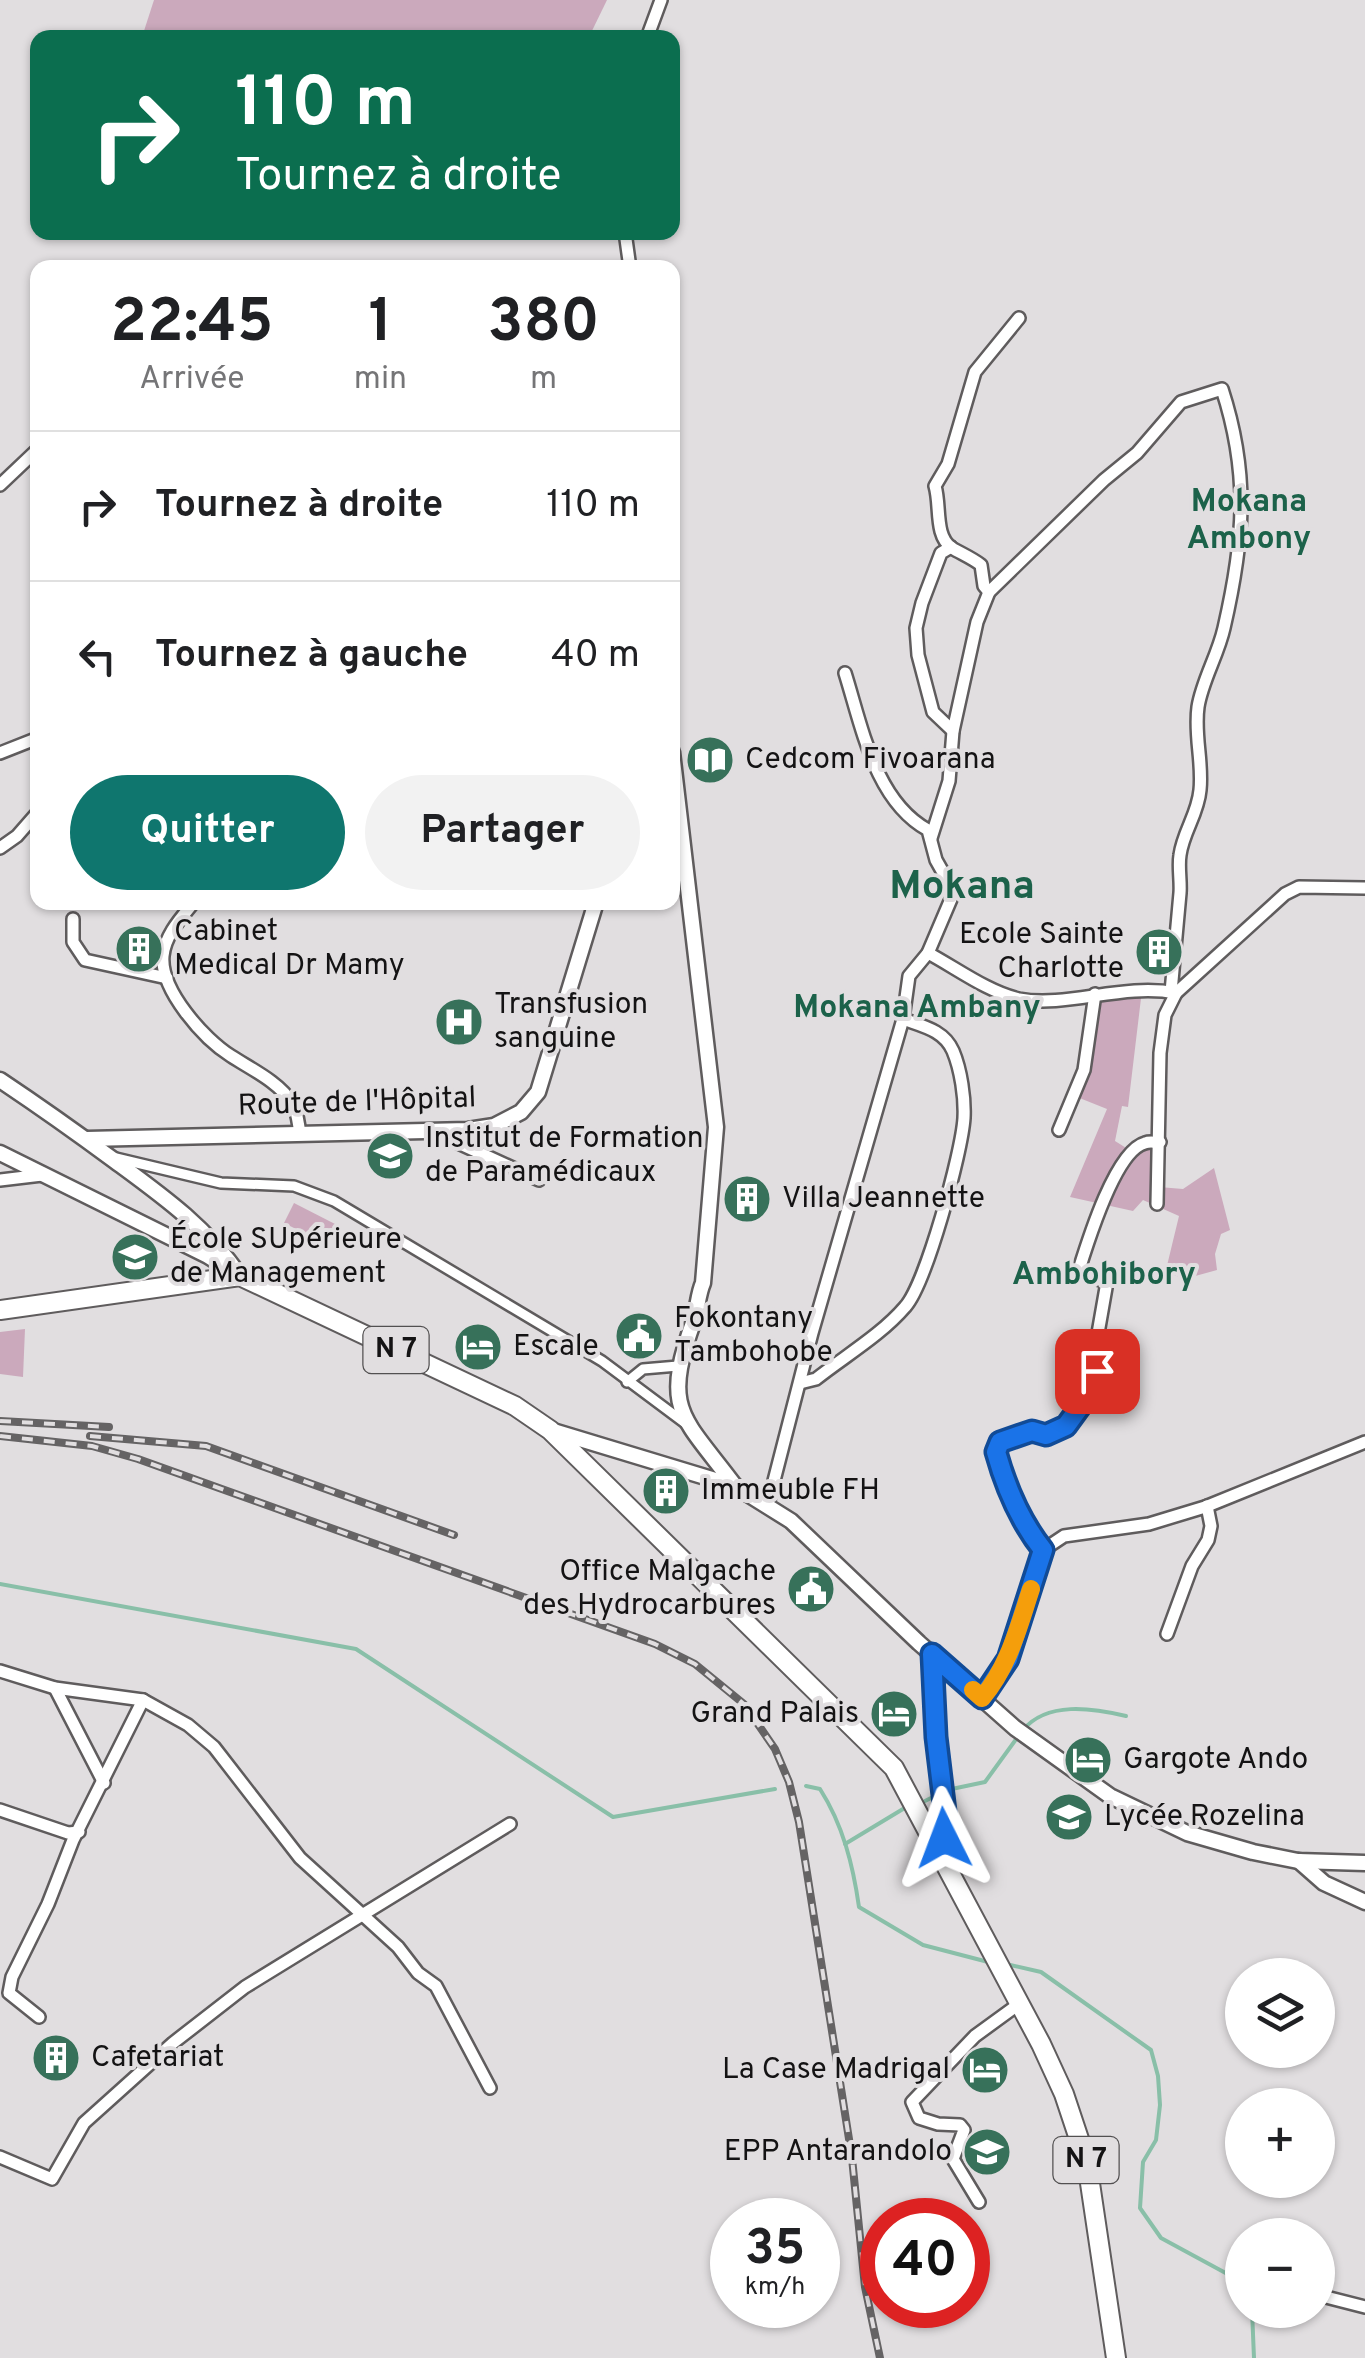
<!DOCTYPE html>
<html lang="fr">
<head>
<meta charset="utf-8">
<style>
  :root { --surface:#fff; --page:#f2f2f2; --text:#202124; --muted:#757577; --line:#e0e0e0; --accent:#0f766e }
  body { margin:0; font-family:Overpass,sans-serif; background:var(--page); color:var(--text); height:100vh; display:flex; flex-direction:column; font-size:38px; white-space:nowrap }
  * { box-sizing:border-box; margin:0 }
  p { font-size:32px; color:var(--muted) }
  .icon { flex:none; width:55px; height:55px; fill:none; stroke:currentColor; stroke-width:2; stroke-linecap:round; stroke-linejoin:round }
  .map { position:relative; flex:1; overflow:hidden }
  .details { position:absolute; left:30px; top:260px; width:650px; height:650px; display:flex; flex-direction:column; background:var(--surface); border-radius:20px; box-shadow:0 2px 8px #0004 }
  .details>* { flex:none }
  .top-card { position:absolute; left:30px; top:30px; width:650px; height:210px; border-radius:20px; box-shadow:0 2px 8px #0004; background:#0b6e4f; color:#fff; overflow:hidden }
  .fabs { position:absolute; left:1225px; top:1958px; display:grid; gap:20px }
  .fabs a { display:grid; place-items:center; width:110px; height:110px; border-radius:50%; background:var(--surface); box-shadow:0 2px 8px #0004; font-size:50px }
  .speed { position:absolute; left:710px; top:2198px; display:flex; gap:20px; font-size:50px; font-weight:700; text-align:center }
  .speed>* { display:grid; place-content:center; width:130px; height:130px; border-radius:50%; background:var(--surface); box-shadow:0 2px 8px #0004; line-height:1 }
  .speed small { font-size:25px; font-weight:400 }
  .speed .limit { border:15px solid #d22; background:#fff; color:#111 }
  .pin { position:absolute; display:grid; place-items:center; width:85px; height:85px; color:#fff; margin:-42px; border-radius:20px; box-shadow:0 5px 15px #0006 }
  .me { position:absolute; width:110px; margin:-55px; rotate:357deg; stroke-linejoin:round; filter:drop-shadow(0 0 8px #0008) }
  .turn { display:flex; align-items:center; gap:35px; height:210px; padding:0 40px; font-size:45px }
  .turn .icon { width:130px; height:130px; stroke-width:2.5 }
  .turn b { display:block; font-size:70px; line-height:85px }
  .eta { display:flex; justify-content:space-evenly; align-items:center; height:170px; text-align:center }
  .eta b { font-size:60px; font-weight:700; line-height:70px }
  .primary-button { display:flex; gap:20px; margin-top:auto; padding:20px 40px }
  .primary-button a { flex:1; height:115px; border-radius:60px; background:var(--accent); color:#fff; font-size:40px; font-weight:700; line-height:115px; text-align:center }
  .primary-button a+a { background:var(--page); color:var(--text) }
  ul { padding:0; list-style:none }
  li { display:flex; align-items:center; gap:30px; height:150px; padding:0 40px; border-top:2px solid var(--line) }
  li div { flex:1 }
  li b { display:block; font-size:38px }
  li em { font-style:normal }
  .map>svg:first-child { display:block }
</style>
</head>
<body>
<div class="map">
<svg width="1365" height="2358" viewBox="0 0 1365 2358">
  <rect width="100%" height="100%" fill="#e1dee0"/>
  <!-- green -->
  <g fill="#cba9bc">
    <path d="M154 0H607L589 37H142Z"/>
    <path d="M1142 990 1128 1107 1122 1106 1115 1141 1131 1151 1159 1128V1187L1183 1189 1214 1168 1230 1230 1221 1234 1215 1254 1217 1270 1188 1278 1165 1274 1179 1216 1143 1200 1133 1211 1070 1197 1107 1109 1077 1097 1097 996Z"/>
    <path d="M294 1203 335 1224 326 1244 284 1223Z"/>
    <path d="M25 1329 23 1377 0 1374V1332Z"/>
  </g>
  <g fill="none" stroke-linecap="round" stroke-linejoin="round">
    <!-- stream -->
    <g stroke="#89bfa8" stroke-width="4">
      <path d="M0 1584 356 1649 613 1817 775 1789"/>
      <path d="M1023 1730C1047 1701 1092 1708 1126 1716"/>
      <path d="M806 1786 820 1789C843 1825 853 1865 859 1907L923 1945 992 1963"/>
      <path d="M947 1790 985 1782 1017 1738"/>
      <path d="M925 1801 939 1794"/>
      <path d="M845 1844 903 1809"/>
      <path d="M1006 1964 1041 1972 1151 2050 1158 2076 1160 2105 1156 2140 1143 2162 1140 2208 1161 2238 1233 2277 1242 2286"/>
      <path d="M1252 2310 1254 2358"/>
    </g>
    <!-- pedestrian casing -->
    <g stroke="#5f5c5d" stroke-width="14">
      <g id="pedestrian">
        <path d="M116 1158 221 1183 294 1186 334 1201 602 1361 685 1423"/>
        <path d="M627 1382 643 1369 678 1366"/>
      </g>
    </g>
    <!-- minor casing -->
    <g stroke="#5f5c5d" stroke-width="16">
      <g id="minor">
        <path d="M647 38 661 0"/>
        <path d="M625 232 630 268"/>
        <path d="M0 485 38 449"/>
        <path d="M951 547 941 553 922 603 916 628 918 655 933 712 953 731"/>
        <path d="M672 586V646"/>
        <path d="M989 592 984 586 981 565C972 558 962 554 952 548 934 536 941 506 935 486L948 464 975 372 1019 318"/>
        <path d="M0 753 38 738"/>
        <path d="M931 838 949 781 953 731 977 622 989 592 1104 480 1137 453 1181 402 1222 389C1250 475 1244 541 1224 628 1218 655 1202 681 1198 707 1194 735 1203 762 1200 790 1198 814 1183 832 1180 855 1178 867 1181 881 1180 893 1177 926 1174 959 1171 992"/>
        <path d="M0 848 17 836 38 812"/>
        <path d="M194 902C181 918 165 935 163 956 160 990 204 1039 231 1056 251 1069 279 1082 292 1103 298 1112 298 1124 300 1133"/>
        <path d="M73 919V942L85 960 167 978"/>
        <path d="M928 953C956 968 988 992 1019 999 1068 1008 1122 983 1176 993L1285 894 1299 887 1365 888"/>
        <path d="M1059 1130 1084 1070 1095 994"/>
        <path d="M434 1132 539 1180"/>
        <path d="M0 1180 42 1175"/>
        <path d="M1157 1204 1160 1053 1165 1015 1176 993"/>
        <path d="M800 1383 816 1379C845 1356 881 1335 905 1307 926 1284 962 1152 964 1118 965 1098 961 1070 953 1051 944 1030 922 1026 903 1019"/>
        <path d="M768 1504 812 1333 903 1019 909 976 928 953 954 892 936 860 928 830C875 801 862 727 845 673"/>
        <path d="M1043 1550 1028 1531 996 1452 1000 1442 1032 1431 1046 1435 1055 1433 1065 1426 1082 1403 1097 1371V1339L1107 1282 1078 1273C1087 1244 1115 1151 1145 1143 1150 1141 1155 1143 1160 1142"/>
        <path d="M1167 1634 1192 1566 1208 1540 1211 1526 1207 1506"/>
        <path d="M0 1671 55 1688 143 1700 188 1725 214 1747 300 1858 398 1947 418 1973 436 1986 490 2088"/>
        <path d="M55 1688 104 1783"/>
        <path d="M982 1698 997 1681 1008 1659 1043 1550 1064 1536 1149 1524 1205 1507 1365 1442"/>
        <path d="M0 1810 68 1833 79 1832"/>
        <path d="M39 2017 9 1993 12 1977 48 1904 73 1840 143 1700"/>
        <path d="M0 2157 52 2179 84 2123 173 2043 245 1987 510 1824"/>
        <path d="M979 2202 953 2159 964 2130 960 2125 938 2124 919 2118 912 2102 975 2036 1019 2004"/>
        <path d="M1322 2296 1365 2307"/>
      </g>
    </g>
    <!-- tertiary casing -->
    <g stroke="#5f5c5d" stroke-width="19">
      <g id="tertiary">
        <path d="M672 752 716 1127 703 1283C698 1294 698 1307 694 1320 661 1411 682 1415 735 1486"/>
        <path d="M0 1080C39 1106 77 1133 115 1161 164 1197 205 1226 240 1276"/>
        <path d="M87 1139 468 1130 494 1126 521 1112 538 1092 596 902"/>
        <path d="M0 1153 208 1256 235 1273"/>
        <path d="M550 1430 735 1486 791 1521 919 1643 1015 1728 1110 1796 1187 1833 1253 1852 1298 1861 1365 1863"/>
        <path d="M932 1654 936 1737 946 1820 944 1838 938 1849"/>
        <path d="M1299 1861 1324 1883 1365 1902"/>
      </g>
    </g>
    <!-- primary casing -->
    <g stroke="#5f5c5d" stroke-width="22">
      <path id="primary" d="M0 1310 240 1276 515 1406 550 1430 894 1768 1041 2044 1064 2094 1087 2163 1116 2358"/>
    </g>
    <!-- pedestrian -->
    <use href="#pedestrian" stroke="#fff" stroke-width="9"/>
    <!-- minor -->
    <use href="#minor" stroke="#fff" stroke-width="11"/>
    <!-- tertiary -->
    <use href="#tertiary" stroke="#fff" stroke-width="14"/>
    <!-- primary -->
    <use href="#primary" stroke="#fff" stroke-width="18"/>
    <!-- rail casing -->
    <g stroke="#656364" stroke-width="8">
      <g id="rail">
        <path d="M0 1421 109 1427"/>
        <path d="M0 1436 92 1446 138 1459 655 1644 695 1664 744 1704 775 1749 789 1782 799 1822 852 2158 865 2287 880 2358"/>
        <path d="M90 1436 206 1446 454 1535"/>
      </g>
    </g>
    <!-- rail -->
    <use href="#rail" stroke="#e1dee0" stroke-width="4" stroke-dasharray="11" stroke-linecap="butt"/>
  </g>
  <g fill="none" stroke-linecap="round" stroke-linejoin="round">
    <!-- route casing -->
    <g stroke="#114b97" stroke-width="25">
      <path id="route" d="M944 1838 946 1820 936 1737 932 1654 982 1698 1008 1659 1043 1550C1020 1521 1006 1488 996 1452L1000 1442 1032 1431 1046 1435 1066 1426 1082 1404 1097 1371"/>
    </g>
    <!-- route -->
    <use href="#route" stroke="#1a73e8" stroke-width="18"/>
    <!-- slow -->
    <path stroke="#f59e0b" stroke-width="18" d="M973 1690 982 1698C1009 1666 1018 1628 1031 1589"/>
  </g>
  <!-- icons -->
  <defs>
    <g id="library-disc" transform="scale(2.5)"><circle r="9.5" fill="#37715a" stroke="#e1dee0"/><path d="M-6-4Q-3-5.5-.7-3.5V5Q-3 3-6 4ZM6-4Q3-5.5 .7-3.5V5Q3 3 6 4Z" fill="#fff"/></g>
    <g id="building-disc" transform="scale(2.5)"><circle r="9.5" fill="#37715a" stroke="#e1dee0"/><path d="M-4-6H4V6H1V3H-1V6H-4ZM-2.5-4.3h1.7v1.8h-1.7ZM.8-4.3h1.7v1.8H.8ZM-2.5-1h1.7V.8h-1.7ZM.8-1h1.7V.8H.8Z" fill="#fff"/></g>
    <g id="hospital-disc" transform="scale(2.5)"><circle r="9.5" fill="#37715a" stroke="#e1dee0"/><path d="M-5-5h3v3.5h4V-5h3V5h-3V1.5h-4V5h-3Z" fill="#fff"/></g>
    <g id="university-disc" transform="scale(2.5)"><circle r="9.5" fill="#37715a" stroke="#e1dee0"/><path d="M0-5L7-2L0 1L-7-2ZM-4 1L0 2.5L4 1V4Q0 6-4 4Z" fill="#fff"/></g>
    <g id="civic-disc" transform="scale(2.5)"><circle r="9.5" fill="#37715a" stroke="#e1dee0"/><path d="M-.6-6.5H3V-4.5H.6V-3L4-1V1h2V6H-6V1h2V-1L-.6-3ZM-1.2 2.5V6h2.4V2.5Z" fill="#fff"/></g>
    <g id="hotel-disc" transform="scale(2.5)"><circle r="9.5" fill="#37715a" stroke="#e1dee0"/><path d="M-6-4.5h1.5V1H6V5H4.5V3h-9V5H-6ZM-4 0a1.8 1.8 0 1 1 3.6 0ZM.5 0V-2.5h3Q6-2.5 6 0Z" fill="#fff"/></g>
    <g id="school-disc" transform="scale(2.5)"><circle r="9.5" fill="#37715a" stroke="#e1dee0"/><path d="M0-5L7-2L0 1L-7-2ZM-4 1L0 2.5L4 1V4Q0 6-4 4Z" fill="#fff"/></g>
  </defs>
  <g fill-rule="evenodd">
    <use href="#library-disc" x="710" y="760"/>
    <use href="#building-disc" x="139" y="949"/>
    <use href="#building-disc" x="1159" y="952"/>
    <use href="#hospital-disc" x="459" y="1022"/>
    <use href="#university-disc" x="390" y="1156"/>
    <use href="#building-disc" x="747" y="1199"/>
    <use href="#university-disc" x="135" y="1257"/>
    <use href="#civic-disc" x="639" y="1336"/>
    <use href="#hotel-disc" x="478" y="1347"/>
    <use href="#building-disc" x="666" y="1491"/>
    <use href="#civic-disc" x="811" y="1589"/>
    <use href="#hotel-disc" x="894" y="1714"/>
    <use href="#hotel-disc" x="1088" y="1760"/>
    <use href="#school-disc" x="1069" y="1817"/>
    <use href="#building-disc" x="56" y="2058"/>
    <use href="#hotel-disc" x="985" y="2070"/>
    <use href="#school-disc" x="987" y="2152"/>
  </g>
  <g text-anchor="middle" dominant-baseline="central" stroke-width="8" stroke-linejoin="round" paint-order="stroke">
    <!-- shield labels -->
    <g fill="#e1dee0" stroke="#525051" stroke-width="2.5">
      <rect x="363.5" y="1327" width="65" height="46" rx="8"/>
      <rect x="1053.5" y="2137" width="65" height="46" rx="8"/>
    </g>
    <g font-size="28" font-weight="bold" fill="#141314">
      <text x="396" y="1350">N 7</text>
      <text x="1086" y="2160">N 7</text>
    </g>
    <!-- poi labels -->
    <g font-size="30" fill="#141314" stroke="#e1dee0" text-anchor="start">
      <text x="745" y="760">Cedcom Fivoarana</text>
      <text x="174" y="932">Cabinet<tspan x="174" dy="34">Medical Dr Mamy</tspan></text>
      <text x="1124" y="935" text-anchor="end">Ecole Sainte<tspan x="1124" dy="34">Charlotte</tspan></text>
      <text x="494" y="1005">Transfusion<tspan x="494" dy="34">sanguine</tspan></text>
      <text x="425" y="1139">Institut de Formation<tspan x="425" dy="34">de Paramédicaux</tspan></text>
      <text x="782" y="1199">Villa Jeannette</text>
      <text x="170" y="1240">École SUpérieure<tspan x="170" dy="34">de Management</tspan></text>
      <text x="674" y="1319">Fokontany<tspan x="674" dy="34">Tambohobe</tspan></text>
      <text x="513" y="1347">Escale</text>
      <text x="701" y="1491">Immeuble FH</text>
      <text x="776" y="1572" text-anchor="end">Office Malgache<tspan x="776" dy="34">des Hydrocarbures</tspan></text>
      <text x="859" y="1714" text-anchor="end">Grand Palais</text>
      <text x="1123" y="1760">Gargote Ando</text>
      <text x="1104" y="1817">Lycée Rozelina</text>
      <text x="91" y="2058">Cafetariat</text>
      <text x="950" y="2070" text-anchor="end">La Case Madrigal</text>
      <text x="952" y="2152" text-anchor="end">EPP Antarandolo</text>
    </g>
    <!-- street labels -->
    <g font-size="30" fill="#141314" stroke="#e1dee0">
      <text transform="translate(357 1103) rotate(-2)">Route de l'Hôpital</text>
    </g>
    <!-- neighbourhood labels -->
    <g font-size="32" font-weight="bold" fill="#1c624a" stroke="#e1dee0">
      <text x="1249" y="503">Mokana<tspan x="1249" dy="37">Ambony</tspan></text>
      <text x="917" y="1009">Mokana Ambany</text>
      <text x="1104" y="1276">Ambohibory</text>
    </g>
    <!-- district labels -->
    <g font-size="40" font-weight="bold" fill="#1c624a" stroke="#e1dee0">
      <text x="962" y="888">Mokana</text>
    </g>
  </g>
</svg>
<div class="fabs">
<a><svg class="icon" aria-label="layers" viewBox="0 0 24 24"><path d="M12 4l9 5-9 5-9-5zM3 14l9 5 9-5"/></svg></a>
<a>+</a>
<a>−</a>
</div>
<div class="speed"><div>35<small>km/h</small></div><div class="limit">40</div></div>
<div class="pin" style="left:1097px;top:1371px;background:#d93025"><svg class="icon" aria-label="arrive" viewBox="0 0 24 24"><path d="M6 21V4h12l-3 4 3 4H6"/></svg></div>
<svg class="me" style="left:944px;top:1838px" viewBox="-20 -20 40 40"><path d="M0-17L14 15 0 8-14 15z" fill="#1a73e8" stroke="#fff" stroke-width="4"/></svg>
<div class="top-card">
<div class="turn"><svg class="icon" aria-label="right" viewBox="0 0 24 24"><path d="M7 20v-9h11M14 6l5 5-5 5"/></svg><div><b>110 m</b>Tournez à droite</div></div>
</div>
<section class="details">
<div class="eta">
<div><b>22:45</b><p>Arrivée</p></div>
<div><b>1</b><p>min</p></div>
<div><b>380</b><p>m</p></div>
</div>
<ul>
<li><svg class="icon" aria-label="right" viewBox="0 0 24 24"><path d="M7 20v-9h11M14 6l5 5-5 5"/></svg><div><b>Tournez à droite</b></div><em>110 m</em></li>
<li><svg class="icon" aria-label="left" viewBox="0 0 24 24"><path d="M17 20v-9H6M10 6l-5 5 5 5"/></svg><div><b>Tournez à gauche</b></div><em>40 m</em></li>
</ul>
<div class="primary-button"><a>Quitter</a><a>Partager</a></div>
</section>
</div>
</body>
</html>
